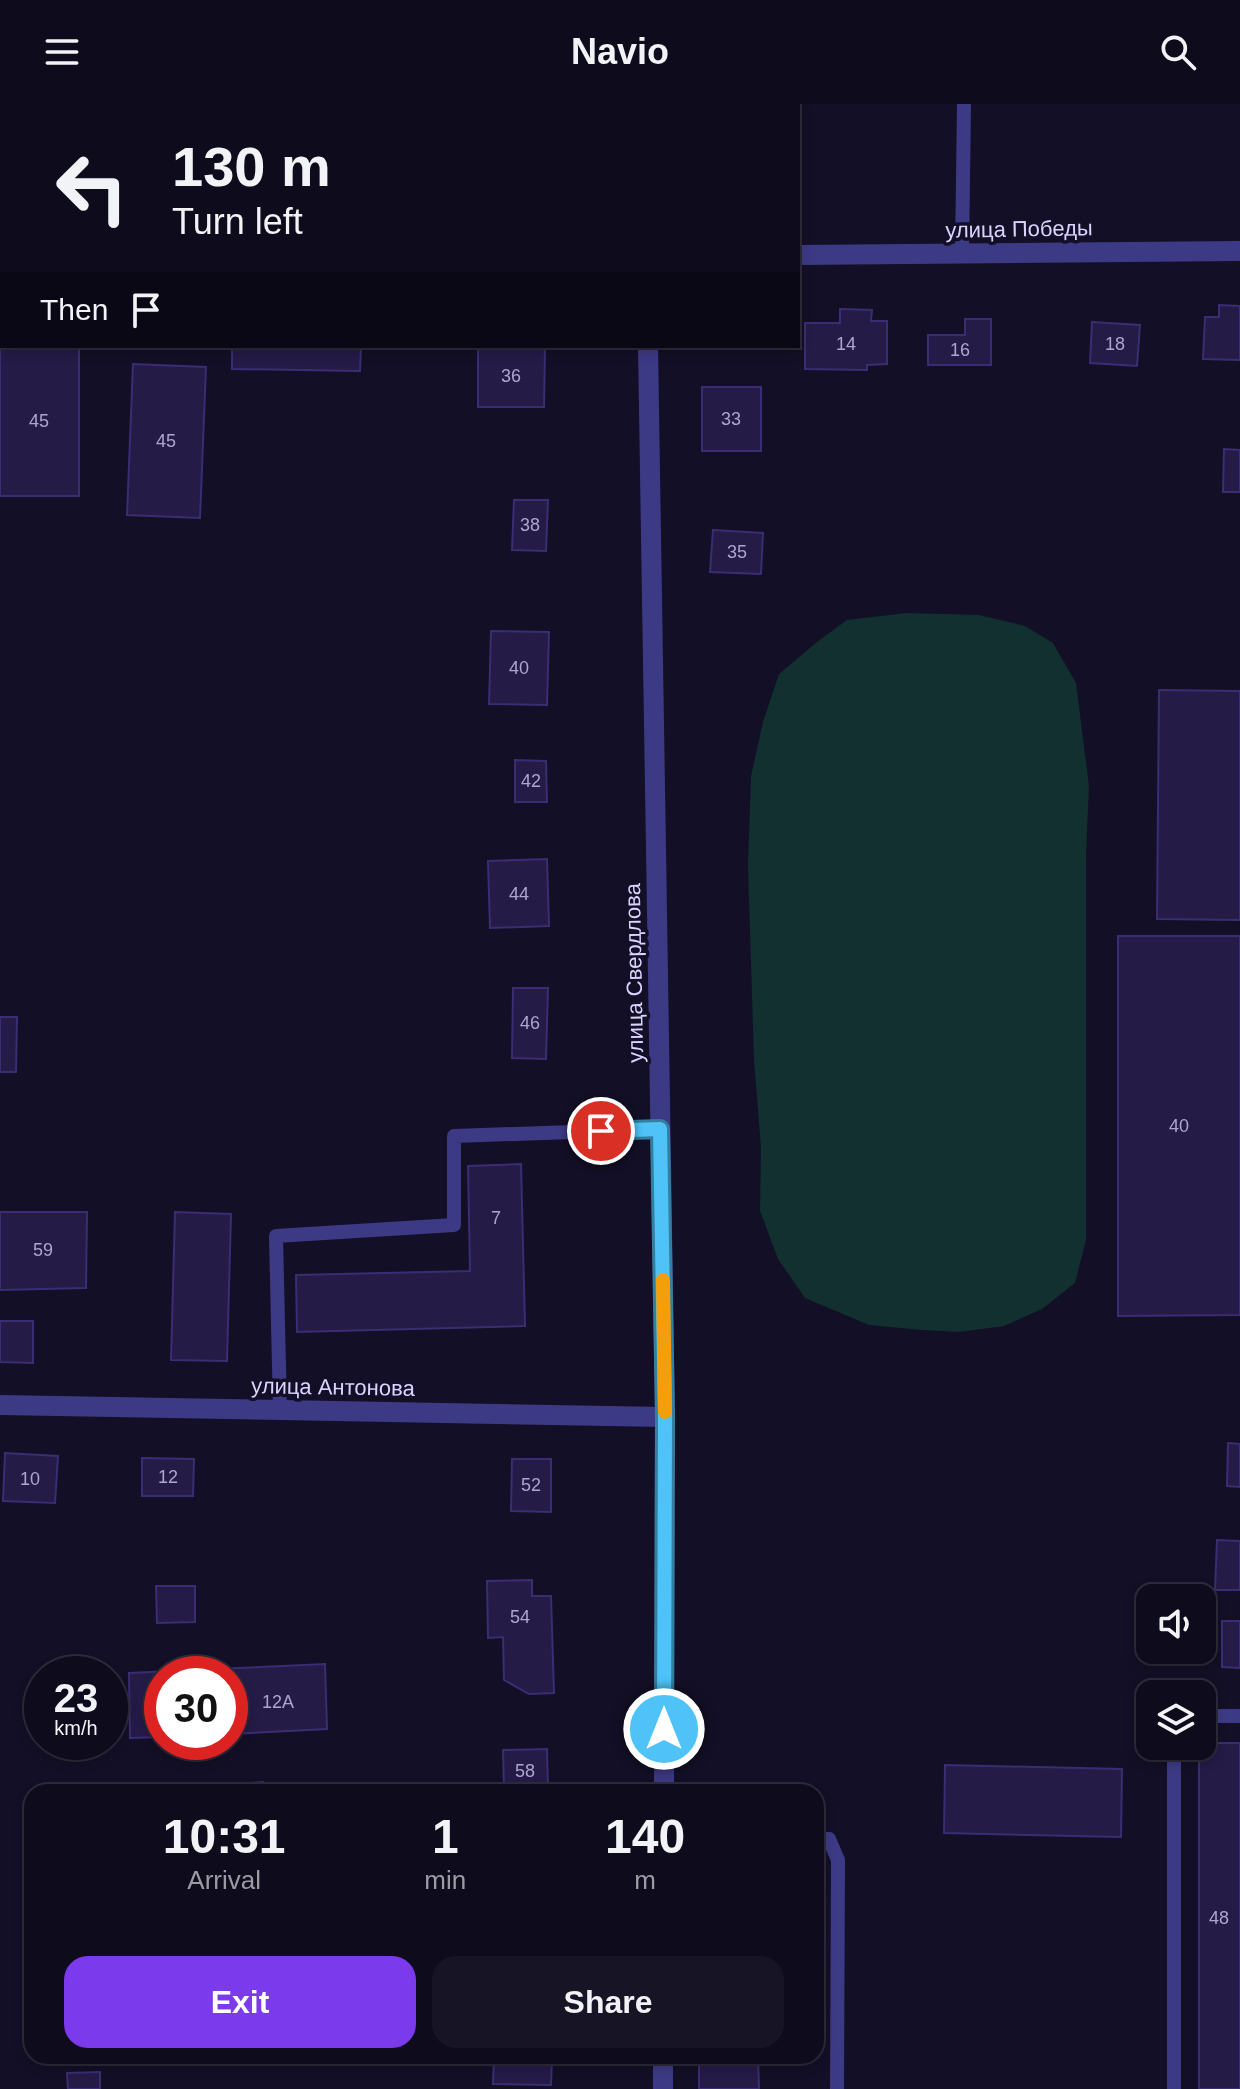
<!DOCTYPE html>
<html lang="en">
<head>
<meta charset="utf-8">
<style>
  :root { --surface:#0e0b1c; --page:#171425; --text:#f1f3f6; --muted:#9b9ba3; --line:#2e2b3b; --accent:#7c3aed }
  body { margin:0; font-family:Arial,sans-serif; background:var(--page); color:var(--text); height:100vh; display:flex; flex-direction:column; font-size:30px; white-space:nowrap }
  * { box-sizing:border-box; margin:0 }
  p { font-size:26px; color:var(--muted) }
  .icon { flex:none; width:44px; height:44px; fill:none; stroke:currentColor; stroke-width:2; stroke-linecap:round; stroke-linejoin:round }
  .map { position:relative; flex:1; overflow:hidden }
  .panel { position:absolute; left:24px; top:1680px; width:800px; height:280px; display:flex; flex-direction:column; background:var(--surface); border-radius:24px; box-shadow:0 4px 12px #0003,0 0 0 2px var(--line) }
  .panel>* { flex:none }
  .hud { position:absolute; left:0px; top:0px; width:800px; height:244px; box-shadow:0 4px 12px #0003,0 0 0 2px var(--line); background:#0e0b1c; color:var(--text); overflow:hidden }
  .fabs { position:absolute; left:1136px; top:1480px; display:grid; gap:16px }
  .fabs a { display:grid; place-items:center; width:80px; height:80px; border-radius:16px; background:var(--surface); box-shadow:0 4px 12px #0003,0 0 0 2px var(--line); font-size:40px }
  .speed { position:absolute; left:24px; top:1552px; display:flex; gap:16px; font-size:40px; font-weight:700; text-align:center }
  .speed>* { display:grid; place-content:center; width:104px; height:104px; border-radius:50%; background:var(--surface); box-shadow:0 4px 12px #0003,0 0 0 2px var(--line); line-height:1 }
  .speed small { font-size:20px; font-weight:400 }
  .speed .limit { border:12px solid #d22; background:#fff; color:#111 }
  .pin { position:absolute; display:grid; place-items:center; width:68px; height:68px; color:#fff; margin:-34px; border:4px solid #fff; border-radius:50%; box-shadow:0 2px 8px #0007 }
  .me { position:absolute; width:88px; margin:-44px; rotate:0deg; stroke-linejoin:round; filter:drop-shadow(0 0 6px #0008) }
  .turn { display:flex; align-items:center; gap:28px; height:168px; padding:0 40px; font-size:36px }
  .turn .icon { width:104px; height:104px; stroke-width:2.5 }
  .turn b { display:block; font-size:56px; line-height:68px }
  .then { display:flex; align-items:center; height:76px; padding:0 40px; background:#0003; gap:16px; font-size:30px }
  .eta { display:flex; justify-content:space-evenly; align-items:center; height:136px; text-align:center }
  .eta b { font-size:48px; font-weight:700; line-height:56px }
  .primary-button { display:flex; gap:16px; margin-top:auto; padding:16px 40px }
  .primary-button a { flex:1; height:92px; border-radius:24px; background:var(--accent); color:#fff; font-size:32px; font-weight:700; line-height:92px; text-align:center }
  .primary-button a+a { background:var(--page); color:var(--text) }
  header { display:flex; justify-content:space-between; align-items:center; height:104px; padding:0 40px; background:var(--surface); font-size:36px; font-weight:700 }
  .map>svg:first-child { display:block }
</style>
</head>
<body>
<header><svg class="icon" aria-label="menu" viewBox="0 0 24 24"><path d="M4 6h16M4 12h16M4 18h16"/></svg>Navio<svg class="icon" aria-label="search" viewBox="0 0 24 24"><circle cx="10" cy="10" r="6"/><path d="M15 15l6 6"/></svg></header>
<div class="map">
<svg width="1240" height="1985" viewBox="0 0 1240 1985">
  <rect width="100%" height="100%" fill="#130f26"/>
  <!-- green -->
  <path fill="#12302f" d="M906 509 979 511 1025 522 1053 539 1076 579 1089 682 1086 751V1136L1075 1179 1042 1205 1004 1222 959 1228 922 1226 869 1221 805 1194 778 1155 760 1107 761 1045 754 955 748 763 751 672 763 618 779 570 817 538 847 516Z"/>
  <!-- building -->
  <g fill="#241b47" stroke="#3b2d73" stroke-width="2">
    <path d="M1219 201 1240 202V256L1203 255 1205 213H1219Z"/>
    <path d="M840 205 872 206 871 217H887V260L867 261V266L805 265V219H840Z"/>
    <path d="M965 215H991V261H928V231H965Z"/>
    <path d="M1092 218 1140 221 1137 262 1090 259Z"/>
    <rect x="0" y="242" width="79" height="150"/>
    <path d="M232 242H361L360 267 232 265Z"/>
    <path d="M478 242H545L544 303H478Z"/>
    <path d="M133 260 206 263 200 414 127 411Z"/>
    <rect x="702" y="283" width="59" height="64"/>
    <path d="M1224 345 1240 346V388H1223Z"/>
    <path d="M514 396H548L546 447 512 446Z"/>
    <path d="M713 426 763 429 761 470 710 468Z"/>
    <path d="M491 527 549 528 547 601 489 600Z"/>
    <path d="M1159 586 1240 587V816L1157 815Z"/>
    <path d="M515 656 546 657 547 698H515Z"/>
    <path d="M547 755 549 822 490 824 488 757Z"/>
    <path d="M1118 832H1240V1211L1118 1212Z"/>
    <path d="M513 884H548L546 955 512 954Z"/>
    <path d="M0 913H17L16 968H0Z"/>
    <path d="M521 1060 525 1222 297 1228 296 1171 470 1167 468 1062Z"/>
    <path d="M0 1108H87L86 1184 0 1186Z"/>
    <path d="M175 1108 231 1110 227 1257 171 1256Z"/>
    <path d="M0 1217H33V1259L0 1258Z"/>
    <path d="M1228 1339 1240 1340V1383L1227 1382Z"/>
    <path d="M5 1349 58 1352 55 1399 3 1397Z"/>
    <path d="M142 1354 194 1355 193 1392H142Z"/>
    <path d="M512 1355H551V1408L511 1407Z"/>
    <path d="M1217 1436 1240 1437V1486H1215Z"/>
    <path d="M532 1476V1492H551L554 1589 529 1590 504 1576 503 1533 488 1534 487 1477Z"/>
    <path d="M156 1482H195V1518L157 1519Z"/>
    <path d="M1222 1517H1240V1564L1222 1563Z"/>
    <path d="M325 1560 327 1625 230 1630V1570H162V1633L130 1634 129 1569Z"/>
    <path d="M1202 1639H1240V1985H1199V1642H1202Z"/>
    <path d="M547 1645 548 1688H504L503 1646Z"/>
    <path d="M945 1661 1122 1665 1121 1733 944 1729Z"/>
    <path d="M263 1678 264 1688H211V1682Z"/>
    <path d="M229 1952H285L229 1956Z"/>
    <path d="M494 1952H552L551 1981 493 1980Z"/>
    <path d="M699 1952H758L759 1985H699Z"/>
    <path d="M100 1968V1985H68L67 1969Z"/>
  </g>
  <g fill="none" stroke-linecap="round" stroke-linejoin="round">
    <!-- lane -->
    <g stroke="#3d3a85" stroke-width="14">
      <path d="M209 0V2"/>
      <path d="M962 150 964 0"/>
      <path d="M280 1306 276 1132 454 1121V1032L660 1025"/>
      <path d="M1202 1612H1240"/>
      <path d="M1174 1642V1985"/>
      <path d="M816 1735H829L838 1756 837 1985"/>
    </g>
    <!-- street -->
    <g stroke="#3d3a85" stroke-width="20">
      <path d="M645 0V2"/>
      <path d="M798 151 1240 147"/>
      <path d="M0 157H2"/>
      <path d="M648 242 665 1313 664 1688"/>
      <path d="M0 1301 665 1313"/>
      <path d="M663 1985V1952"/>
    </g>
  </g>
  <g fill="none" stroke-linecap="round" stroke-linejoin="round">
    <!-- route casing -->
    <g stroke="#337fa1" stroke-width="20">
      <path id="route" d="M601 1027 660 1025 665 1313 664 1625"/>
    </g>
    <!-- route -->
    <use href="#route" stroke="#4fc3f7" stroke-width="14"/>
    <!-- slow -->
    <path stroke="#f59e0b" stroke-width="14" d="M663 1176 665 1308"/>
  </g>
  <g text-anchor="middle" dominant-baseline="central" stroke-width="7" stroke-linejoin="round" paint-order="stroke">
    <!-- number labels -->
    <g font-size="18" fill="#aca6d1">
      <text x="846" y="240">14</text>
      <text x="1115" y="240">18</text>
      <text x="960" y="246">16</text>
      <text x="511" y="272">36</text>
      <text x="731" y="315">33</text>
      <text x="39" y="317">45</text>
      <text x="166" y="337">45</text>
      <text x="530" y="421">38</text>
      <text x="737" y="448">35</text>
      <text x="519" y="564">40</text>
      <text x="531" y="677">42</text>
      <text x="519" y="790">44</text>
      <text x="530" y="919">46</text>
      <text x="1179" y="1022">40</text>
      <text x="496" y="1114">7</text>
      <text x="43" y="1146">59</text>
      <text x="168" y="1373">12</text>
      <text x="30" y="1375">10</text>
      <text x="531" y="1381">52</text>
      <text x="520" y="1513">54</text>
      <text x="278" y="1598">12А</text>
      <text x="525" y="1667">58</text>
      <text x="1219" y="1814">48</text>
    </g>
    <!-- street labels -->
    <g font-size="22" fill="#d9d4ff" stroke="#130f26">
      <text transform="translate(1019 125) rotate(-1)">улица Победы</text>
      <text transform="translate(634 869) rotate(-91)">улица Свердлова</text>
      <text transform="translate(333 1283) rotate(1)">улица Антонова</text>
    </g>
  </g>
</svg>
<div class="fabs">
<a><svg class="icon" aria-label="sound" viewBox="0 0 24 24"><path d="M4 9h4l5-4v14l-5-4H4zM17 9q2 3 0 6"/></svg></a>
<a><svg class="icon" aria-label="layers" viewBox="0 0 24 24"><path d="M12 4l9 5-9 5-9-5zM3 14l9 5 9-5"/></svg></a>
</div>
<div class="speed"><div>23<small>km/h</small></div><div class="limit">30</div></div>
<div class="pin" style="left:601px;top:1027px;background:#d93025"><svg class="icon" aria-label="arrive" viewBox="0 0 24 24"><path d="M6 21V4h12l-3 4 3 4H6"/></svg></div>
<svg class="me" style="left:664px;top:1625px" viewBox="-20 -20 40 40"><circle r="17" fill="#4fc3f7" stroke="#fff" stroke-width="3"/><path d="M0-11L8 9 0 5-8 9z" fill="#fff"/></svg>
<div class="hud">
<div class="turn"><svg class="icon" aria-label="left" viewBox="0 0 24 24"><path d="M17 20v-9H6M10 6l-5 5 5 5"/></svg><div><b>130 m</b>Turn left</div></div>
<div class="then">Then<svg class="icon" aria-label="arrive" viewBox="0 0 24 24"><path d="M6 21V4h12l-3 4 3 4H6"/></svg></div>
</div>
<section class="panel">
<div class="eta">
<div><b>10:31</b><p>Arrival</p></div>
<div><b>1</b><p>min</p></div>
<div><b>140</b><p>m</p></div>
</div>
<div class="primary-button"><a>Exit</a><a>Share</a></div>
</section>
</div>
</body>
</html>
